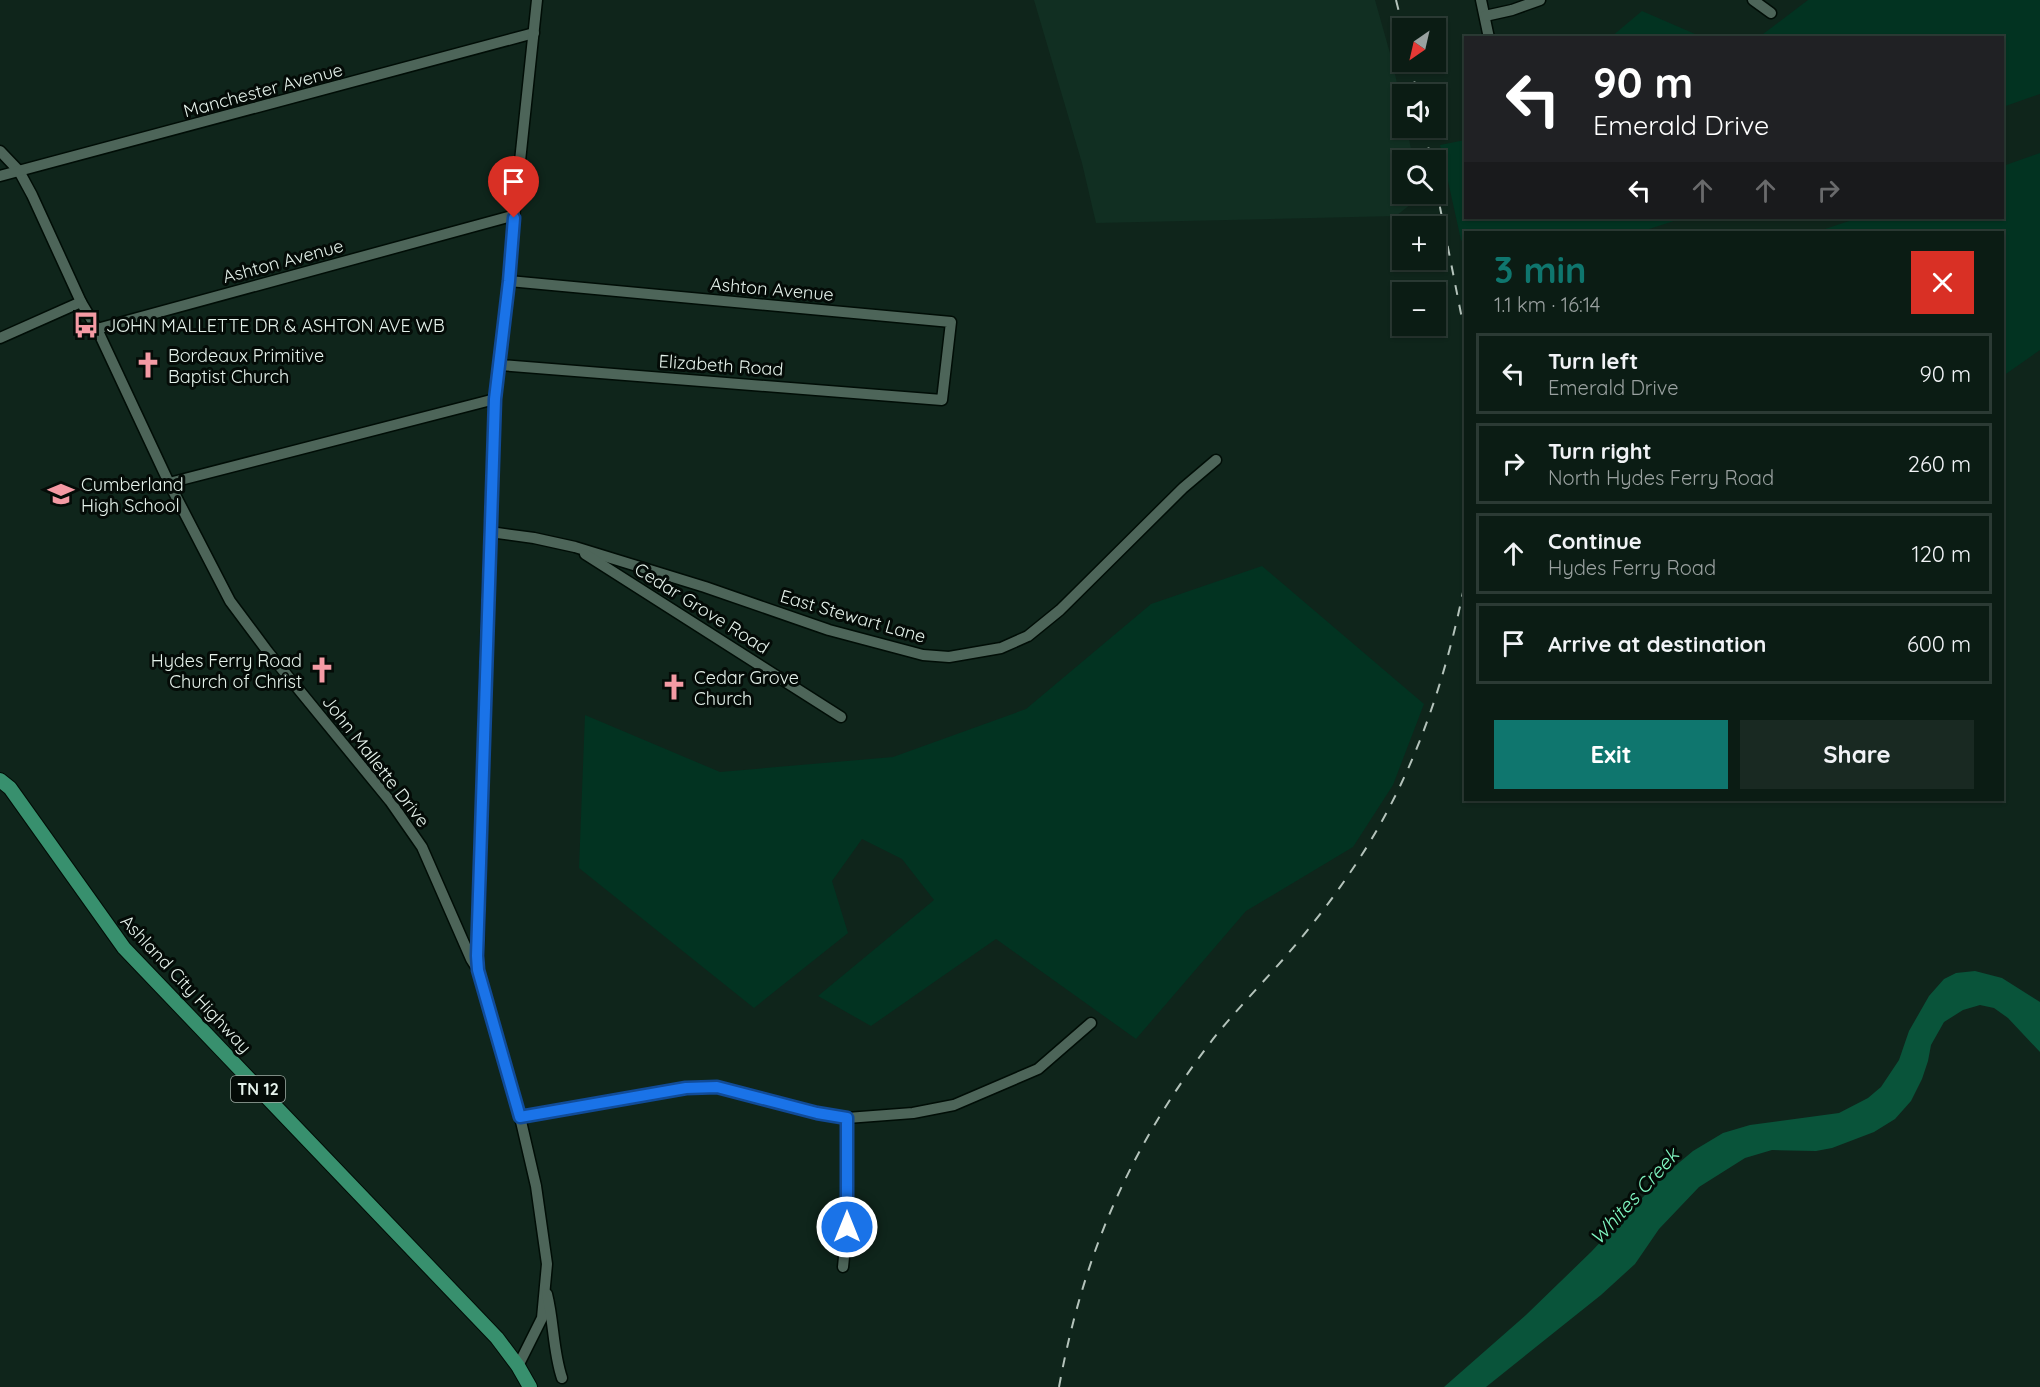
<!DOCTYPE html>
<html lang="en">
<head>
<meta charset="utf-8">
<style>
  :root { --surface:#0b1c14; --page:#192922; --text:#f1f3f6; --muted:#9aa1a0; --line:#2b3a34; --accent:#0f766e }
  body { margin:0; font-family:Quicksand,sans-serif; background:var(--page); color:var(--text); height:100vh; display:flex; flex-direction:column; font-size:22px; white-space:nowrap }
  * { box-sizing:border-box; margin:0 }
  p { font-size:20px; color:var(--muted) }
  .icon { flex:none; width:33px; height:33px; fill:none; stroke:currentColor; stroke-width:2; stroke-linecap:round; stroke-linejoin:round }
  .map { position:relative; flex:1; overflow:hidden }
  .sheet { position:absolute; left:1464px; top:231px; width:540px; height:570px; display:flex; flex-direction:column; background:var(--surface); border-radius:0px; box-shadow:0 2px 4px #0004,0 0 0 2px var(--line) }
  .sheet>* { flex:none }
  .hud { position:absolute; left:1464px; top:36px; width:540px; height:183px; border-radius:0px; box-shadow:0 2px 4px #0004,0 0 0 2px var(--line); background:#202124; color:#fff; overflow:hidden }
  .needle { width:39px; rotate:214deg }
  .controls { position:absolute; left:1392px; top:18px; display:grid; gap:12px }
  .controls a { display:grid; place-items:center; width:54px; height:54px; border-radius:0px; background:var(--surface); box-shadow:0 2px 4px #0004,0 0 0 2px var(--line); font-size:30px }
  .pin { position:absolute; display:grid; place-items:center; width:51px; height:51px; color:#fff; margin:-62px -26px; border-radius:50% 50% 50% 0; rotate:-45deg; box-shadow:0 0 6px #0007 }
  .pin .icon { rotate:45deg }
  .me { position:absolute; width:66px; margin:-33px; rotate:0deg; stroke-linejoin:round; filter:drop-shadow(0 0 4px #0008) }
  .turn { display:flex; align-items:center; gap:21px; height:126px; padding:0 30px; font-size:27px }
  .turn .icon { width:78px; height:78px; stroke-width:2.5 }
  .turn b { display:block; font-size:42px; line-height:51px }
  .lanes { display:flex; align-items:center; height:57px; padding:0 30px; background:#0003; justify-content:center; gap:30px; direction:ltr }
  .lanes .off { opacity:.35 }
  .round { display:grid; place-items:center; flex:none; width:63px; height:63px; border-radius:0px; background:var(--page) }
  .overview { display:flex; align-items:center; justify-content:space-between; height:102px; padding:0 30px }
  h1 { font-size:36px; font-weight:700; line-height:45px; color:var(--accent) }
  .cta { display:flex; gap:12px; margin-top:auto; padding:12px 30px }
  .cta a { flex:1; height:69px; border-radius:0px; background:var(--accent); color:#fff; font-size:24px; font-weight:700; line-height:69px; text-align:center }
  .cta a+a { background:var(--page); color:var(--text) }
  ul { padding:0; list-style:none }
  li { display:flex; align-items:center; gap:18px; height:81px; margin:0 12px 9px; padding:0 18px; border:3px solid var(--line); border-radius:0px }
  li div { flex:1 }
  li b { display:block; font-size:22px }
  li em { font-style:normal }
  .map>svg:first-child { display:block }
</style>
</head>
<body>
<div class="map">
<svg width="2040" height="1387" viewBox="0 0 2040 1387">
  <rect width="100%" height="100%" fill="#0f251b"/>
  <!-- built -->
  <path fill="#112f22" d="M1034 0H1375L1393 64 1402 108V128H1407L1413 160H1402V194H1420L1421 196 1396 216 1096 223 1082 163Z"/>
  <!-- green -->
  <g fill="#023321">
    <path d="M1808 0H2040V94L2003 107 2002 38 1759 37Z"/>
    <path d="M1642 11 1702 37H1611Z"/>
    <path d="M1465 140 1466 218H1683L1640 232H1466L1465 244 1461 240 1440 145Z"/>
    <path d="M2040 153V350L2003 376 2002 232H1816L1858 218H2002L2003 166Z"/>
    <path d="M1262 566 1424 704 1393 785 1353 847 1246 911 1136 1039 996 939 871 1026 818 996 934 900 902 859 862 839 832 881 848 933 754 1008 579 868 585 715 720 772 893 757 1026 709 1151 604Z"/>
  </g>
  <!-- water -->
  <path fill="#09543a" d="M1975 971 2002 978 2040 1002V1052L2008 1018 1994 1008 1980 1005 1963 1010 1944 1022 1931 1045 1928 1061 1922 1079 1911 1101 1895 1119 1874 1132 1832 1148 1816 1151 1772 1150 1745 1158 1699 1187 1659 1229 1635 1264 1601 1295 1486 1387H1444L1527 1314 1591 1252 1662 1177 1693 1151 1723 1133 1750 1125 1839 1113 1868 1098 1881 1087 1899 1060 1909 1031 1929 996 1944 979 1956 973Z"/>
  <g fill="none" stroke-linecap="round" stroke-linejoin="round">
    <!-- minor casing -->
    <g stroke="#000d06" stroke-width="13">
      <g id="minor">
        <path d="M1481 0 1489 38"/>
        <path d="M1753 0 1771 13"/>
        <path d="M1485 16 1512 10 1540 0"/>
        <path d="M0 151 19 171 32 195 81 302 97 329 169 483 230 601 268 652 390 801 422 847 471 959 478 970 520 1117 536 1186 547 1264 542 1318 518 1366"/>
        <path d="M0 176 534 33"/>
        <path d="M97 329 508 217 514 218"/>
        <path d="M0 338 81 302"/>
        <path d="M500 365 942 400 951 322 509 281"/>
        <path d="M169 483 495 399"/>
        <path d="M490 532 534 538 575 547 705 587 829 630 923 655 949 657 1001 648 1028 636 1060 610 1183 488 1216 460"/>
        <path d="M585 554 841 717"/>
        <path d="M478 967 486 642 495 399 509 281 514 218 537 0"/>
        <path d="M520 1117 686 1088 717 1087 817 1113 847 1118 913 1113 954 1105 1038 1069 1091 1023"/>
        <path d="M843 1267 847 1227V1118"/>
        <path d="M547 1294C554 1322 553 1352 562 1378"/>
      </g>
    </g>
    <!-- major casing -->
    <g stroke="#000d06" stroke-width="16">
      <path id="major" d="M0 780 10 788 124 948 497 1338 518 1366 530 1387"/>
    </g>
    <!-- minor -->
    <use href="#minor" stroke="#4d6559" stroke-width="10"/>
    <!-- major -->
    <use href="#major" stroke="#38906e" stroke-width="14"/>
    <!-- rail -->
    <g stroke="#b4c3bb" stroke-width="2" stroke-dasharray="10 10" stroke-linecap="butt">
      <path d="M1396 0 1403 28"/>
      <path d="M1410 62 1417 94"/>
      <path d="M1424 128 1431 160"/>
      <path d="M1436 187 1466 339"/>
      <path d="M1059 1387C1083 1256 1129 1149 1210 1043 1233 1013 1261 985 1286 956 1316 921 1344 884 1368 845 1419 762 1448 671 1466 577"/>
    </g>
  </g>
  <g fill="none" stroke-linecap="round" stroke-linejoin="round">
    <!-- route casing -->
    <g stroke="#114b97" stroke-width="15">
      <path id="route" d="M514 218 509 281 495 399 477 956 478 970 520 1117 686 1088 717 1087 817 1113 847 1118V1227"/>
    </g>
    <!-- route -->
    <use href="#route" stroke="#1a73e8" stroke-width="10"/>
  </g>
  <!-- icons -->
  <defs>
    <g id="bus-bare" transform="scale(2.07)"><path d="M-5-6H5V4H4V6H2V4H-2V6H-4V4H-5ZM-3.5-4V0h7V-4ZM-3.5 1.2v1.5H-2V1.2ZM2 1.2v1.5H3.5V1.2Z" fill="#f49aa4" stroke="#040b07" stroke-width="2.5" paint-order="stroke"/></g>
    <g id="church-bare" transform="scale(2.07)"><path d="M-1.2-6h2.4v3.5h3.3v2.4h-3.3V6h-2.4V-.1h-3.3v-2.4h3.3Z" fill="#f49aa4" stroke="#040b07" stroke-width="2.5" paint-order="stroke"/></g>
    <g id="school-bare" transform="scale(2.07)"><path d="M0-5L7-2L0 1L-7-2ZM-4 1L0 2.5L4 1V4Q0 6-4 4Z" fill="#f49aa4" stroke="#040b07" stroke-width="2.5" paint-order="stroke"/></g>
  </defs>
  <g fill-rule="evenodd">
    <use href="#bus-bare" x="86" y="325"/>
    <use href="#church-bare" x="148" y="365"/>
    <use href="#school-bare" x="61" y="494"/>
    <use href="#church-bare" x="322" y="670"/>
    <use href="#church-bare" x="674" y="687"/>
  </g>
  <g text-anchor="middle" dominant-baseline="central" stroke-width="6" stroke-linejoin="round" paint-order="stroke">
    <!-- shield labels -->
    <rect fill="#040b07" stroke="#a2ada7" stroke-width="1.5" x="231" y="1076" width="54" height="26" rx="4.5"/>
    <g font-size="16" font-weight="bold" fill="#e5f2eb">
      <text x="258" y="1089">TN 12</text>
    </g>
    <!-- street labels -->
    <g font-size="18" fill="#e5f2eb" stroke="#040b07">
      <text transform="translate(263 90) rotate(-15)">Manchester Avenue</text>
      <text transform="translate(283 261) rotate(-15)">Ashton Avenue</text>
      <text transform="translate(772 289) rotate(5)">Ashton Avenue</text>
      <text transform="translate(721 365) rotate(4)">Elizabeth Road</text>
      <text transform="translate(702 608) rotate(32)">Cedar Grove Road</text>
      <text transform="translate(853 616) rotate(16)">East Stewart Lane</text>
      <text transform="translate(376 761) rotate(52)">John Mallette Drive</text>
      <text transform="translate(186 984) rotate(47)">Ashland City Highway</text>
    </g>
    <!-- poi labels -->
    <g font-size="18" fill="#e5f2eb" stroke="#040b07" text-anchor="start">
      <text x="106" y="325">JOHN MALLETTE DR &amp; ASHTON AVE WB</text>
      <text x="168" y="355">Bordeaux Primitive<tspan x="168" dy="21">Baptist Church</tspan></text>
      <text x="81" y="484">Cumberland<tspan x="81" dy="21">High School</tspan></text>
      <text x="302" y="660" text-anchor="end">Hydes Ferry Road<tspan x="302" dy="21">Church of Christ</tspan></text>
      <text x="694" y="677">Cedar Grove<tspan x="694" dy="21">Church</tspan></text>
    </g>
    <!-- water labels -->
    <g font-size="20" font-style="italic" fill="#80f7c2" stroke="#040b07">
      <text transform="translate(1634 1196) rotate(-48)">Whites Creek</text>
    </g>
  </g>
</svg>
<div class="controls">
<a><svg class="needle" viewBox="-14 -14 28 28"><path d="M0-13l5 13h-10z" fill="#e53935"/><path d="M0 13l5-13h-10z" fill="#9aa1a0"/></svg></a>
<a><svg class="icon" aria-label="sound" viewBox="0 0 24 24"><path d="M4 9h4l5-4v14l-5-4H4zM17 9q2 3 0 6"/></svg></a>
<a><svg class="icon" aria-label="search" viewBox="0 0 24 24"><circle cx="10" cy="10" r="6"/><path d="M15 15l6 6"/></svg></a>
<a>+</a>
<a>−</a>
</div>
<div class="pin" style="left:514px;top:218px;background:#d93025"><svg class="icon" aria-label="arrive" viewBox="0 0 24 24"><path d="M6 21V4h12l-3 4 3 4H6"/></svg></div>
<svg class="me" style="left:847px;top:1227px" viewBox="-20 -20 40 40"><circle r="17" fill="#1a73e8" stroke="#fff" stroke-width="3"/><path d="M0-11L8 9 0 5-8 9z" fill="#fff"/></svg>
<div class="hud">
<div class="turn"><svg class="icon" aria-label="left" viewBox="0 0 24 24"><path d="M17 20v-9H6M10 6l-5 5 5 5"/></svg><div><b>90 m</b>Emerald Drive</div></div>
<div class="lanes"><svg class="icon" aria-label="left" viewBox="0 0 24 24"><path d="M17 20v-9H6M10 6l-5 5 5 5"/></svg><svg class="icon off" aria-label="ahead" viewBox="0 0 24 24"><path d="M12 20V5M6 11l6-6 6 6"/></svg><svg class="icon off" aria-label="ahead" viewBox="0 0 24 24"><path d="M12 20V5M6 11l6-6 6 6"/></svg><svg class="icon off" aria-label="right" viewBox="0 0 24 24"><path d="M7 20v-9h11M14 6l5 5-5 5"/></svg></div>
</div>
<section class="sheet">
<div class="overview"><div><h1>3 min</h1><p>1.1 km · 16:14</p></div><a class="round" style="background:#d93025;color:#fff"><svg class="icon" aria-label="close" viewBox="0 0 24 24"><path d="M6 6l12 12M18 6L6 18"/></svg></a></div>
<ul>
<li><svg class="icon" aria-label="left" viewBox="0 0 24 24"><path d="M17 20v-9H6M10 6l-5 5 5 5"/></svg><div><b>Turn left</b><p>Emerald Drive</p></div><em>90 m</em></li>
<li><svg class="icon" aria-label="right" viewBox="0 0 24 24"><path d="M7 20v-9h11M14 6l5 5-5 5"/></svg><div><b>Turn right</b><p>North Hydes Ferry Road</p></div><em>260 m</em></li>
<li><svg class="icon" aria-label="ahead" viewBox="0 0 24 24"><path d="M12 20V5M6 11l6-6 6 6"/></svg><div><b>Continue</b><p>Hydes Ferry Road</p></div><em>120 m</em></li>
<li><svg class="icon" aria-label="arrive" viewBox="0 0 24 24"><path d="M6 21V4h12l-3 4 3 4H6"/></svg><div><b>Arrive at destination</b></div><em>600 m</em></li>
</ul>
<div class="cta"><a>Exit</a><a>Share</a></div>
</section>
</div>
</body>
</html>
